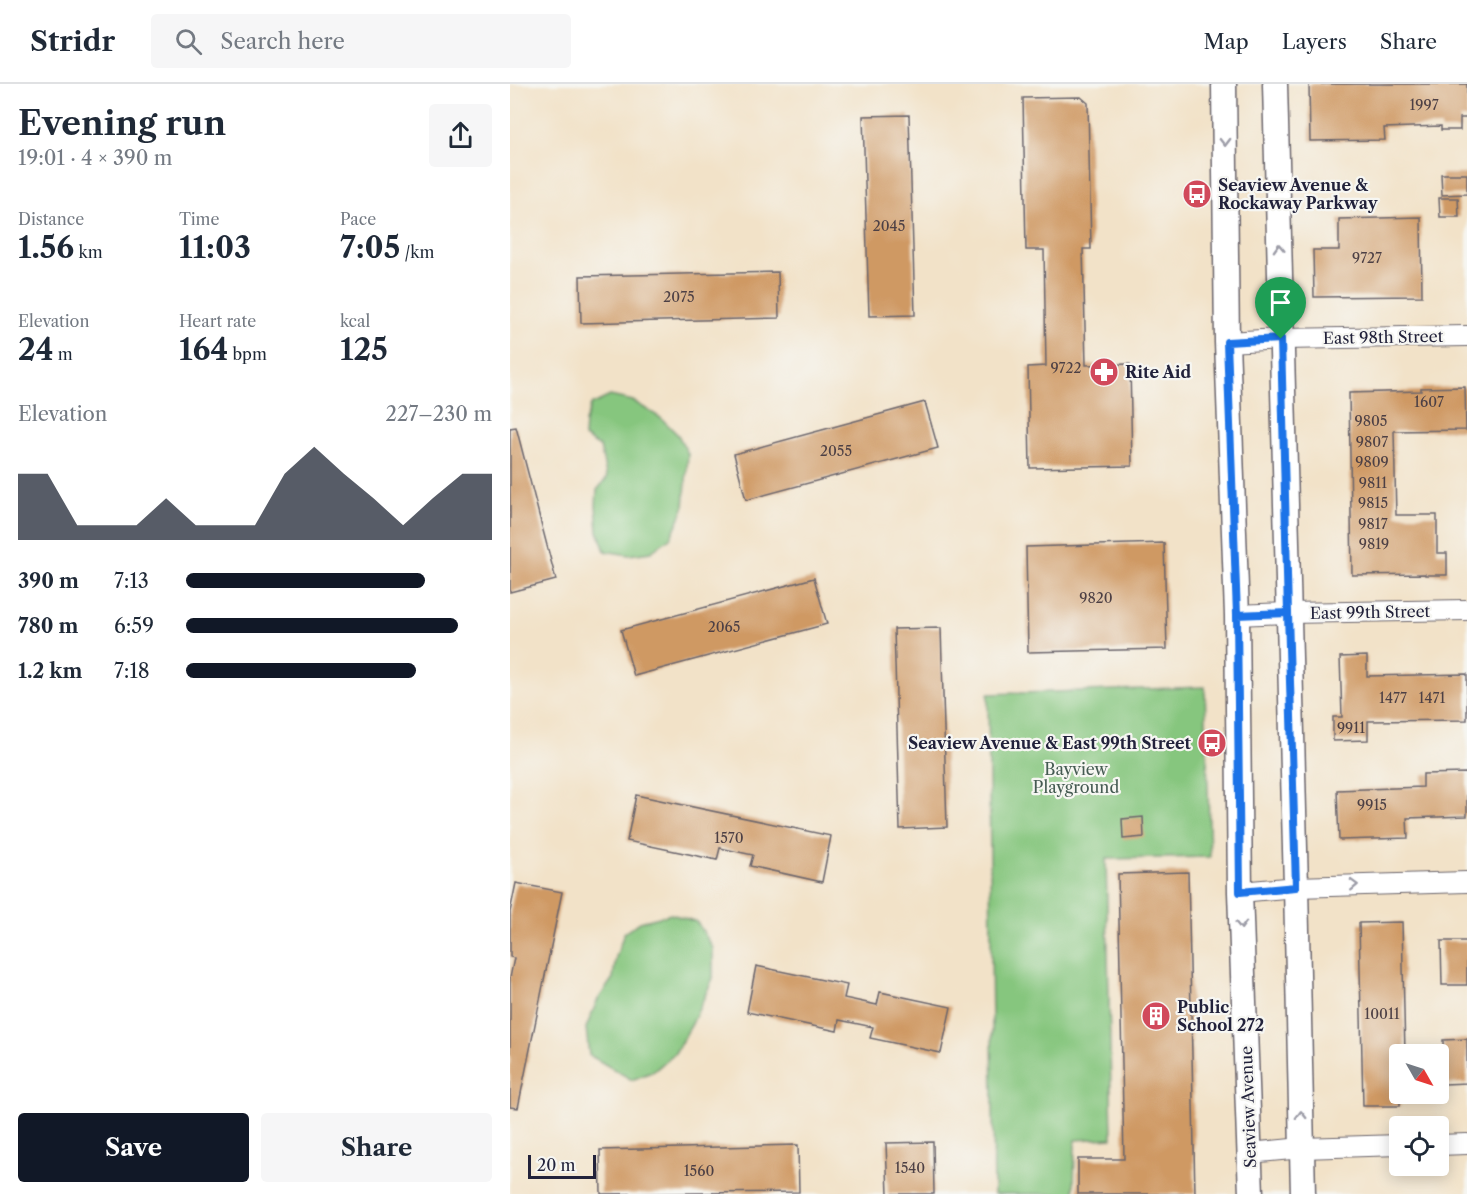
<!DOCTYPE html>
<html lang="en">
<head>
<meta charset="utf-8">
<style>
	:root { --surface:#fff; --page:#f6f6f7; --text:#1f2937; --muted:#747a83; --line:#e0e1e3; --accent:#111827 }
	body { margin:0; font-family:"Libre Caslon Text",serif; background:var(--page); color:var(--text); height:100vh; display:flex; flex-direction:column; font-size:22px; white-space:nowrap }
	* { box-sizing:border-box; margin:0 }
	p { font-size:20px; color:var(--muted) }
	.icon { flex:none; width:33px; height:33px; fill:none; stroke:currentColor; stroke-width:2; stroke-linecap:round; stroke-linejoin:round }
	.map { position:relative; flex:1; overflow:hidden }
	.sheet { display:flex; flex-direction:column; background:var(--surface); width:510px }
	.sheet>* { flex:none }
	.needle { width:39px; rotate:129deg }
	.controls { position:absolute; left:879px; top:960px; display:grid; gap:12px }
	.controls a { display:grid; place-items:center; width:60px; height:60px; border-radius:6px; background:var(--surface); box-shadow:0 3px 15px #0003; font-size:30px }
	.scale { position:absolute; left:18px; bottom:15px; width:68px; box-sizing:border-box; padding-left:6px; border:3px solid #22223b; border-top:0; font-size:16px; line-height:21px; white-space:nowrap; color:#22223b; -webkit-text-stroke:4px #f6f6f2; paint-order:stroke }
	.pin { position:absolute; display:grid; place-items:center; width:51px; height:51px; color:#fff; margin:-62px -26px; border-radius:50% 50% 50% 0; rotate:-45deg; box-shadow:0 0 6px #0007 }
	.pin .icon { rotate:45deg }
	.round { display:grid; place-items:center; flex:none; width:63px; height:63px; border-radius:6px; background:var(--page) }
	.head { display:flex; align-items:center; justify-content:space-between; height:102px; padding:0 18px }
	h1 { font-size:33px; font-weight:800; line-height:45px }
	.metrics { display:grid; grid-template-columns:repeat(3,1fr); gap:9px; height:102px; padding:6px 18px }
	.metrics div { display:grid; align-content:center }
	.metrics b { font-size:30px; font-weight:800 }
	.metrics small { font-size:16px; font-weight:400 }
	.metrics p { font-size:16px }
	.chart { height:168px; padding:12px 18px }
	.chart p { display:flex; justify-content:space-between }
	.chart svg { width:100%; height:108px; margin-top:6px; fill:var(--accent); opacity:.7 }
	.primary-button { display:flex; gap:12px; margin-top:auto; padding:12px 18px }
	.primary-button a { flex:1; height:69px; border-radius:6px; background:var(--accent); color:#fff; font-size:24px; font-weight:800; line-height:69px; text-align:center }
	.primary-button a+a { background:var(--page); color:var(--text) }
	ul { padding:0 18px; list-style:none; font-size:20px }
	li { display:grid; grid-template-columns:96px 72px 1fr; align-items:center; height:45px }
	li i { height:15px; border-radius:8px; background:var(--accent) }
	header { display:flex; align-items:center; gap:36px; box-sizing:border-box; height:84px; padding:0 30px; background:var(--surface); border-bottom:2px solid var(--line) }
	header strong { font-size:28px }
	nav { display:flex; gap:33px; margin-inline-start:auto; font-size:21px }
	.search { width:420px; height:54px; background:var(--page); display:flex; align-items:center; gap:15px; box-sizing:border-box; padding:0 21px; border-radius:6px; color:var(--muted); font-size:22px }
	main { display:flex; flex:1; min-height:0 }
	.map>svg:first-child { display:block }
	.green { fill:#86c67e; stroke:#54745c; stroke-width:1.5 }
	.building { fill:#cf9964 }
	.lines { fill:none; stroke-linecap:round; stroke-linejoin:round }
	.minor-casing { stroke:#6b656c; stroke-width:22 }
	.tertiary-casing { stroke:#6b656c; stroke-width:27 }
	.minor { stroke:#fff; stroke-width:20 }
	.tertiary { stroke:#fff; stroke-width:24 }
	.oneway { stroke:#9c9ca7 }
	.route-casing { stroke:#fff; stroke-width:12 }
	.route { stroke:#1a73e8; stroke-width:8 }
	.labels { text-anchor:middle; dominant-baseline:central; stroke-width:4.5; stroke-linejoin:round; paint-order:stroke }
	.number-label { font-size:14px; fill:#4d4045 }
	.poi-label { font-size:16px; font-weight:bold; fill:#22223b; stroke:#f6f6f2; text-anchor:start }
	.street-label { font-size:16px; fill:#22223b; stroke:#f6f6f2 }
	.park-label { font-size:16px; fill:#455b52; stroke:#f6f6f2 }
</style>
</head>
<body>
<header>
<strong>Stridr</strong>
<div class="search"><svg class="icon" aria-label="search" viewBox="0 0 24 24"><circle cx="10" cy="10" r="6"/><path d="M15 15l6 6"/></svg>Search here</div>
<nav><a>Map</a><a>Layers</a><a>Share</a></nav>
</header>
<main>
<section class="sheet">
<div class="head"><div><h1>Evening run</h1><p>19:01 · 4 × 390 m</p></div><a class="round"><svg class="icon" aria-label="share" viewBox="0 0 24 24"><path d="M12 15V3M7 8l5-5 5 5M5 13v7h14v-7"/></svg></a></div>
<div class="metrics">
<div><p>Distance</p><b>1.56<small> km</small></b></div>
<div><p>Time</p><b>11:03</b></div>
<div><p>Pace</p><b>7:05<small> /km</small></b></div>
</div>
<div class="metrics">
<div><p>Elevation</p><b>24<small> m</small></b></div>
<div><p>Heart rate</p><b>164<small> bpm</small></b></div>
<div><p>kcal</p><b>125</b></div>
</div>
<div class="chart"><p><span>Elevation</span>227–230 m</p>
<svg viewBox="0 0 160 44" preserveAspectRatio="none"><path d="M0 44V17L10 17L20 38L30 38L40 38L50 27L60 38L70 38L80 38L90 17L100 6L110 17L120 27L130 38L140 27L150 17L160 17V44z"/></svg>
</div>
<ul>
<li><b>390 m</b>7:13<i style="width:78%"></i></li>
<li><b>780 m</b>6:59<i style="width:89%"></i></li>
<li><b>1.2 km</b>7:18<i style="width:75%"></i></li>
</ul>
<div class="primary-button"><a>Save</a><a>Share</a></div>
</section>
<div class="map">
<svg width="957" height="1110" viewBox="0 0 957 1110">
	<rect width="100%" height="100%" fill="#f6f6f2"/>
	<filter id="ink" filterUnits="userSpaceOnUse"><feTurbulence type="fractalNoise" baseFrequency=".0167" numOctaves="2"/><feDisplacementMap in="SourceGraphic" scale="12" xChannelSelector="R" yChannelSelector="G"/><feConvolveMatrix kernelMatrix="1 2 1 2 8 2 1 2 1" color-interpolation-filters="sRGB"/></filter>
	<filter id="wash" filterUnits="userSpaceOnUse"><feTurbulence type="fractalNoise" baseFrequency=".008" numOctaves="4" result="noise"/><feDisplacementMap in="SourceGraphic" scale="24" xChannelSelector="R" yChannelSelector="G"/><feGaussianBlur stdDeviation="1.35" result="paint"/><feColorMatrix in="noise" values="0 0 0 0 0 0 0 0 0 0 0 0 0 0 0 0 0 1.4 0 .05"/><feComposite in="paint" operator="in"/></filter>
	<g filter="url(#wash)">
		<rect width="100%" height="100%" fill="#f2e2c8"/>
		<g class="green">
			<polygon points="100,312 123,317 151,334 168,351 178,370 174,424 161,453 141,468 119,471 95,467 88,447 86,421 87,406 97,394 90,363 74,353 75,338 81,321"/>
			<polygon points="695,603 700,773 596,775 602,1054 565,1056 564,1110 484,1110 478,610"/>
			<polygon points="161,830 187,838 203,864 203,894 182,940 165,969 144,987 122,996 79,971 76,944 87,917 103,894 106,873 114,849 130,838"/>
		</g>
		<g id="blocks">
			<g class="building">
				<polygon points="799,0 957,0 957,34 950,34 950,46 931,46 931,42 874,44 875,56 800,57"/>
				<polygon points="571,13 578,19 581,165 573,165 576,281 620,280 622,382 520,384 518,283 536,282 534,166 516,166 513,14"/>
				<polygon points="399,31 405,231 359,232 353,32"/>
				<polygon points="931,90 957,90 957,110 932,111"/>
				<polygon points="929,114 948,114 949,133 930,133"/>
				<polygon points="911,133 912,212 804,213 803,166 829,166 829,135"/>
				<polygon points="268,188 269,234 71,239 70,192"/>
				<polygon points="955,303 956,346 884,347 886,431 927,431 927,469 937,469 937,491 915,491 915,490 842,491 839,309 911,307 911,304"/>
				<polygon points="415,318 428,364 236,416 224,370"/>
				<polygon points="6,343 46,496 0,508 0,344"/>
				<polygon points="654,459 657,565 518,568 516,463"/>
				<polygon points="304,494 317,540 124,592 111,546"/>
				<polygon points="431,544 437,743 390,745 384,545"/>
				<polygon points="857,572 857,592 957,590 957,636 858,637 858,656 823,657 823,633 832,633 830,573"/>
				<polygon points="957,689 957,732 897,734 898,754 829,756 827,706 913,703 913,690"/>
				<polygon points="126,711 321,752 312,798 240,782 243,771 210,764 207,776 117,757"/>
				<polygon points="633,733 634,753 613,755 612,735"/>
				<polygon points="678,788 685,1110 568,1110 568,1075 614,1075 608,790"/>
				<polygon points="6,799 52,808 8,1024 0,1023 0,894 4,874 0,873 0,828"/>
				<polygon points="892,838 895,970 890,970 890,1022 853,1022 849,839"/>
				<polygon points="931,857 957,857 957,901 932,901"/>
				<polygon points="246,882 337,901 334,914 367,921 370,908 441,923 431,969 360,954 363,943 329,936 327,947 237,928"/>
				<polygon points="957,955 957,999 934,1000 933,956"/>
				<polygon points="423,1058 424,1110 378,1110 376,1059"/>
				<polygon points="288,1061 289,1108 91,1110 90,1066"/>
			</g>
		</g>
	</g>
	<g filter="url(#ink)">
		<use href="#blocks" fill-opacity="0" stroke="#6b656c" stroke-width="1.5"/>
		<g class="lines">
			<g class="minor-casing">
				<g id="minor">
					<polyline points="717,258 771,255 957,252"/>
					<polyline points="727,531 778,529 957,526"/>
					<polyline points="730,808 786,803 957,798"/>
					<polyline points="928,1061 957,1060"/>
					<polyline points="739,1069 792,1064 890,1061"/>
				</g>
			</g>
			<g class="tertiary-casing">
				<g id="tertiary">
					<polyline points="714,0 717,258 727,531 730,808 741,1110"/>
					<polyline points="765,0 786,803 793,1110"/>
				</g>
			</g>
			<use href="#minor" class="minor"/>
			<use href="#tertiary" class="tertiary"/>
		</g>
		<defs><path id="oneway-chevron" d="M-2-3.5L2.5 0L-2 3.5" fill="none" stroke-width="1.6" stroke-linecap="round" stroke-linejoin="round" transform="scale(1.5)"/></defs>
		<g class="oneway">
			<use href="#oneway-chevron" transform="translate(715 58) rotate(89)"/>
			<use href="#oneway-chevron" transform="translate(769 164) rotate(-92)"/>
			<use href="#oneway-chevron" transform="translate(844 801) rotate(-2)"/>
			<use href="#oneway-chevron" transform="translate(731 841) rotate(88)"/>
			<use href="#oneway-chevron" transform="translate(791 1031) rotate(-91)"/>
		</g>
	</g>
	<g class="lines" filter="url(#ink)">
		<g class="route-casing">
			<polyline id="route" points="771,255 717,258 727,531 778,529 786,803 730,808 727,531 778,529 771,255"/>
		</g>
		<use href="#route" class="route"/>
	</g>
	<defs>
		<g id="bus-disc" transform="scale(1.5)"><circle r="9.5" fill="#d1495b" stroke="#f6f6f2"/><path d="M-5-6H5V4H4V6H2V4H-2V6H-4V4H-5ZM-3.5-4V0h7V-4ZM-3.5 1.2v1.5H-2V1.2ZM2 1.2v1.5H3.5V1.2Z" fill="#fff"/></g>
		<g id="pharmacy-disc" transform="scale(1.5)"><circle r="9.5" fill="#d1495b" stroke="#f6f6f2"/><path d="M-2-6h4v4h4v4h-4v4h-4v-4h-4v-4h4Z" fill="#fff"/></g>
		<g id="building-disc" transform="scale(1.5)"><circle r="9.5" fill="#d1495b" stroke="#f6f6f2"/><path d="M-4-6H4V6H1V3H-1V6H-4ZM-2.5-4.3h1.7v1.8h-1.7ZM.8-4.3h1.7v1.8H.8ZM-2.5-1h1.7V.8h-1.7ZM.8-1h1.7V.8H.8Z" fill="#fff"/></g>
	</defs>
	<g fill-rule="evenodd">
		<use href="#bus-disc" x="687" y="110"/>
		<use href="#pharmacy-disc" x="594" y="288"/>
		<use href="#bus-disc" x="702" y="659"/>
		<use href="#building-disc" x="646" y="932"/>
	</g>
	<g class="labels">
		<g class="number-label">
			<text x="914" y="21">1997</text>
			<text x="379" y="142">2045</text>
			<text x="857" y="174">9727</text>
			<text x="169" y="213">2075</text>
			<text x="556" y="284">9722</text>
			<text x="919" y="318">1607</text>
			<text x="861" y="337">9805</text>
			<text x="862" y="358">9807</text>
			<text x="326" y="367">2055</text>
			<text x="862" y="378">9809</text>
			<text x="863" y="399">9811</text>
			<text x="863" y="419">9815</text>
			<text x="863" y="440">9817</text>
			<text x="864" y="460">9819</text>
			<text x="586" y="514">9820</text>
			<text x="214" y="543">2065</text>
			<text x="883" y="614">1477</text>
			<text x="922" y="614">1471</text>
			<text x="841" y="644">9911</text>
			<text x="862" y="721">9915</text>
			<text x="219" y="754">1570</text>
			<text x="872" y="930">10011</text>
			<text x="400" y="1084">1540</text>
			<text x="189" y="1087">1560</text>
		</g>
		<g class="poi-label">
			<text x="708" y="101">Seaview Avenue &amp;<tspan x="708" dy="18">Rockaway Parkway</tspan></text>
			<text x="615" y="288">Rite Aid</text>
			<text x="681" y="659" text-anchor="end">Seaview Avenue &amp; East 99th Street</text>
			<text x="667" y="923">Public<tspan x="667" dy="18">School 272</tspan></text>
		</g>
		<g class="street-label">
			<text transform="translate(873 253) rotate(-1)">East 98th Street</text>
			<text transform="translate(860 528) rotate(-1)">East 99th Street</text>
			<text transform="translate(738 1023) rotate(-92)">Seaview Avenue</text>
		</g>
		<g class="park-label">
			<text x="566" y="685">Bayview<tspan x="566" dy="18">Playground</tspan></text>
		</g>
	</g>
</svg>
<div class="controls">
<a><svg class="needle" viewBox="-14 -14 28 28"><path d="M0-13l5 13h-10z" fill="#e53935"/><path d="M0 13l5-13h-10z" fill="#747a83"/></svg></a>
<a><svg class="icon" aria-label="locate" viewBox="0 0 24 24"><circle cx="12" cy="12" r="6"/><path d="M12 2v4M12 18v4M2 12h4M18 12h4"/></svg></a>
</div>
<div class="scale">20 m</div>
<div class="pin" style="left:771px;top:255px;background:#1e9e55"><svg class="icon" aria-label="arrive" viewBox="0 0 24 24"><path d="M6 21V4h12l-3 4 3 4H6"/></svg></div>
</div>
</main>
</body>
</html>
